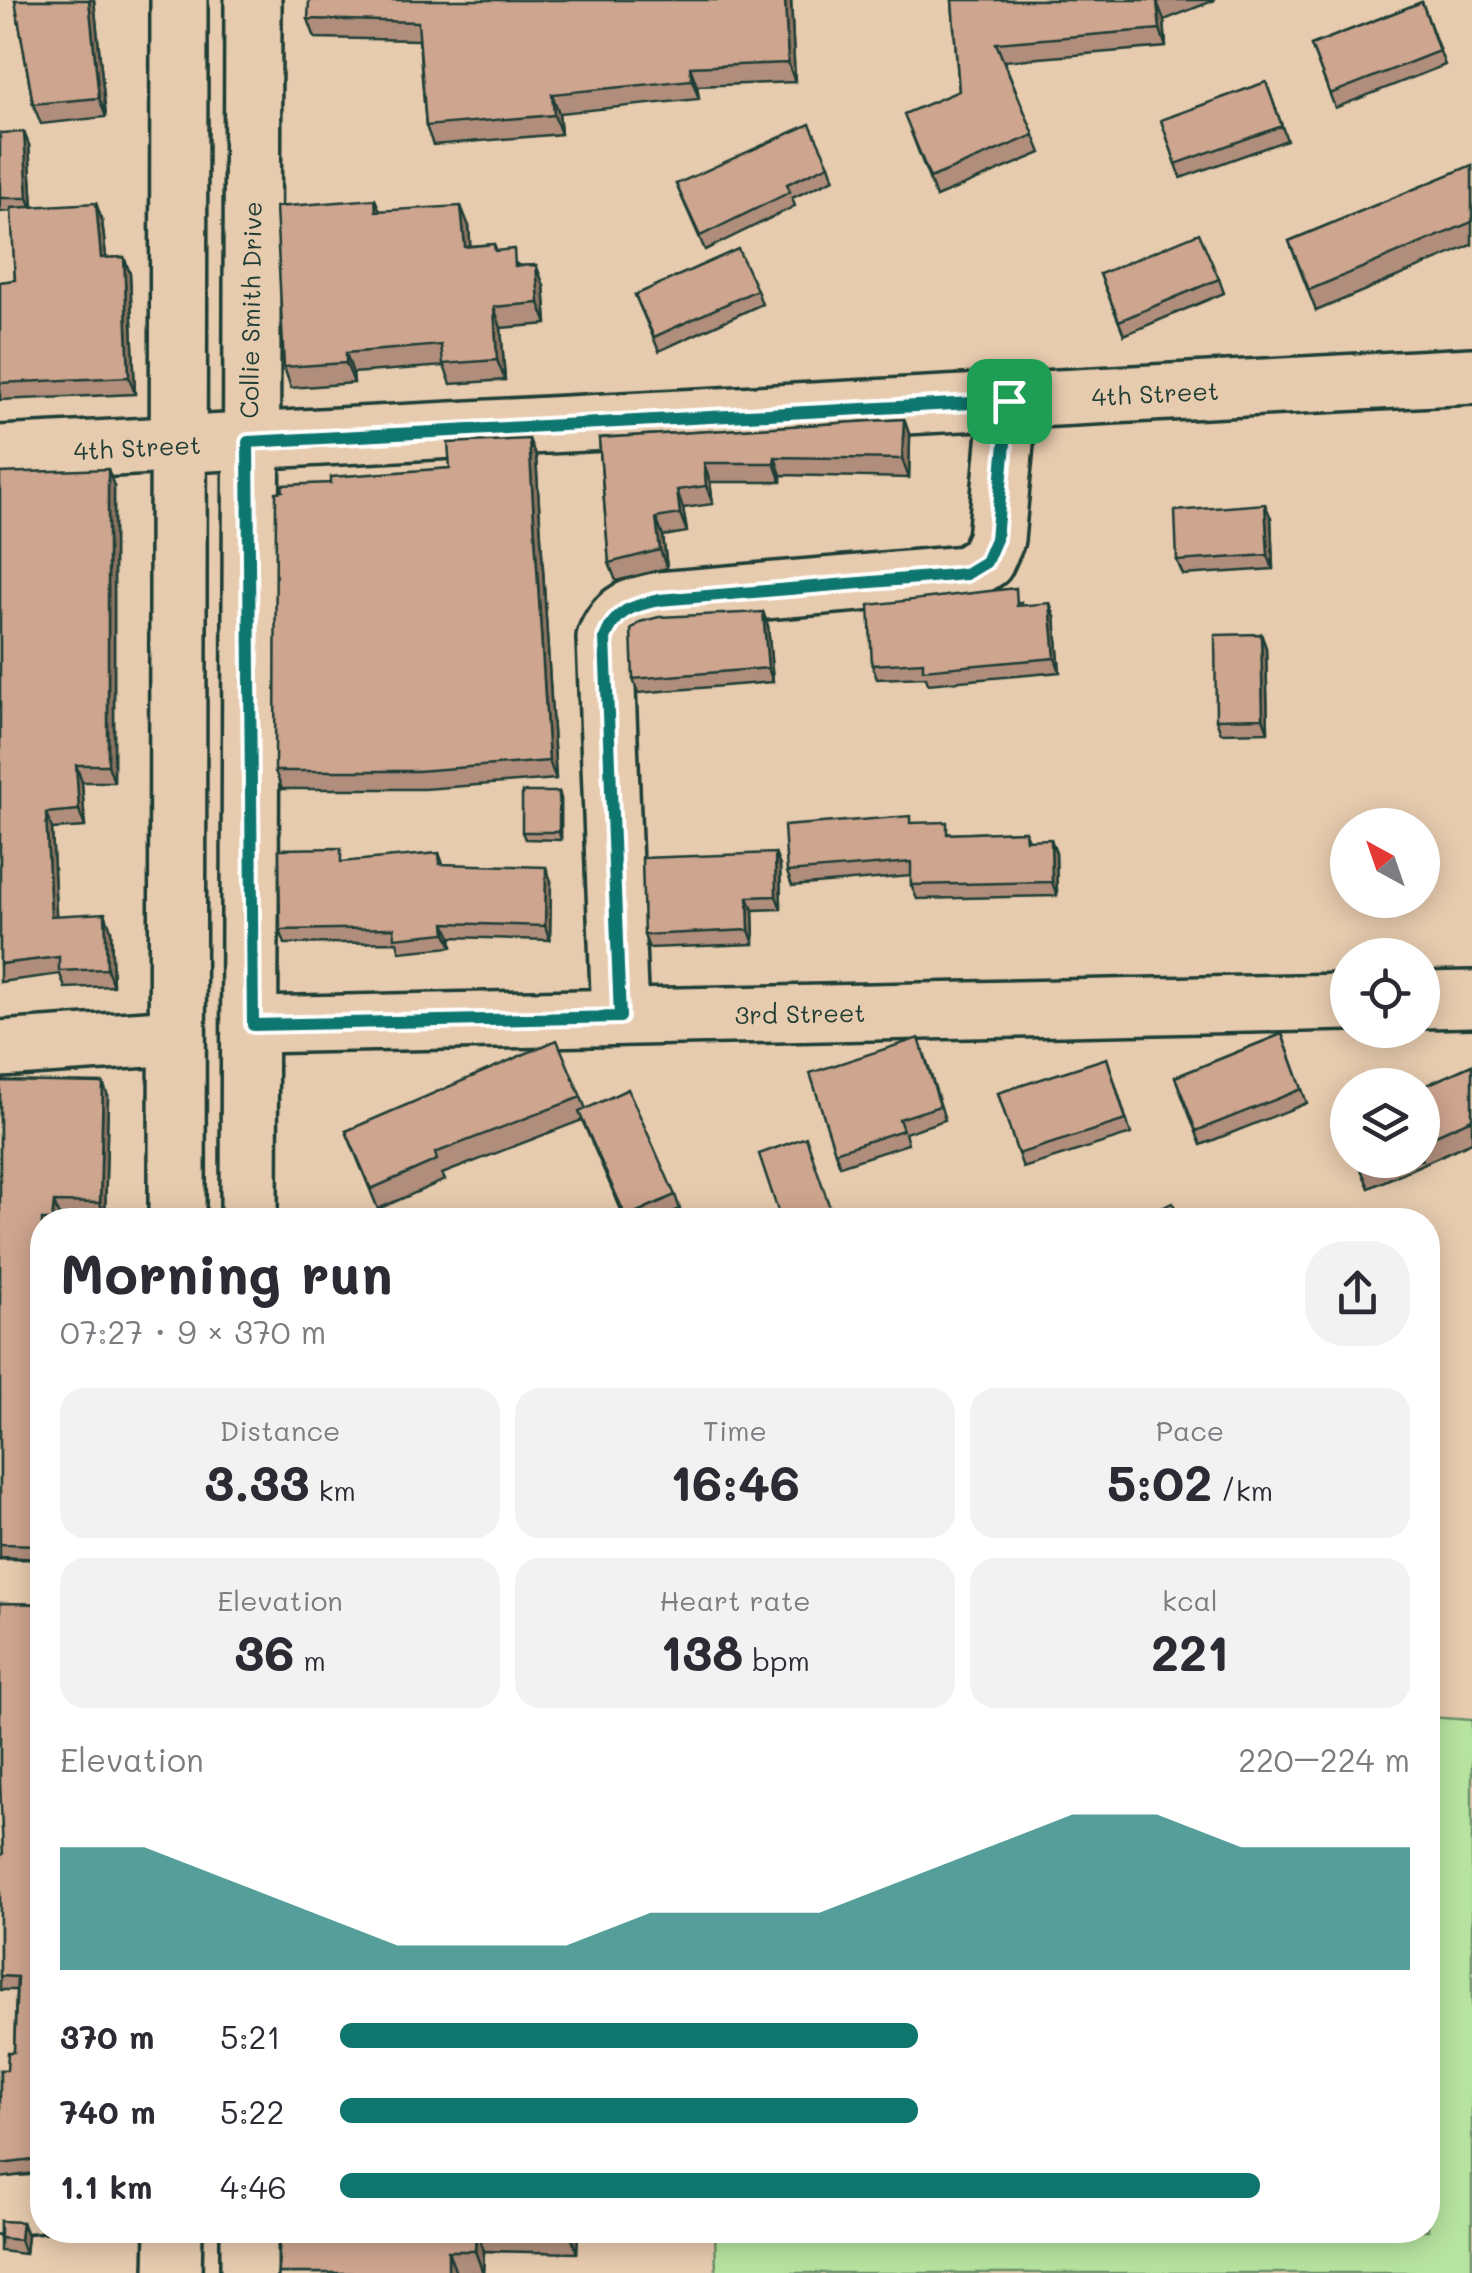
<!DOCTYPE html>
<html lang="en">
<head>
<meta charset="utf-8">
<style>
	:root { --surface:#fff; --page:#f2f2f3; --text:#2b2b33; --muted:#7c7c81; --accent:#0f766e }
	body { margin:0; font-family:Mali,sans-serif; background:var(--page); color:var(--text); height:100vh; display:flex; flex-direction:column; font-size:38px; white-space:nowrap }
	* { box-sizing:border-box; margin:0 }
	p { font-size:32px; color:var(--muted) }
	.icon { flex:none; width:55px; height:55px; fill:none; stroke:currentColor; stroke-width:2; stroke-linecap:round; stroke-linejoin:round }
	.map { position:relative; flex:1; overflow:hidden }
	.details { position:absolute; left:30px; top:1208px; width:1410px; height:1035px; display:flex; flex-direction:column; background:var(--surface); border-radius:40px; box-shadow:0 5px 25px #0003 }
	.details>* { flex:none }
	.needle { width:65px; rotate:320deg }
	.tools { position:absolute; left:1330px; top:808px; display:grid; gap:20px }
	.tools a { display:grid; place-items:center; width:110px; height:110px; border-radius:50%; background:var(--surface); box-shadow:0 5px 25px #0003; font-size:50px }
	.pin { position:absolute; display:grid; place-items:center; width:85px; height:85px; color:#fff; margin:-42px; border-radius:20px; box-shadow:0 5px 15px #0006 }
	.round { display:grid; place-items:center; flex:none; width:105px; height:105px; border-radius:40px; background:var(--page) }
	.headline { display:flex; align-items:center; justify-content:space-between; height:170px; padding:0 30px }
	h1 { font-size:55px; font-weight:700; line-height:75px }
	.stats { display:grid; grid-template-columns:repeat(3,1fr); gap:15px; height:170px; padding:10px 30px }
	.stats div { display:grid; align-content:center; border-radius:25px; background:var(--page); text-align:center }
	.stats b { font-size:50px; font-weight:700 }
	.stats small { font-size:28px; font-weight:400 }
	.stats p { font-size:28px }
	.chart { height:280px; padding:20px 30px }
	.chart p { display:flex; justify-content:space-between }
	.chart svg { width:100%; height:180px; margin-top:10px; fill:var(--accent); opacity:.7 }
	ul { padding:0 30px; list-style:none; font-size:32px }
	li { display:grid; grid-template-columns:160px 120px 1fr; align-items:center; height:75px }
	li i { height:25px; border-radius:12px; background:var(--accent) }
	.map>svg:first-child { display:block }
	.green { fill:#b7e3a0; stroke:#6b906a; stroke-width:2.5 }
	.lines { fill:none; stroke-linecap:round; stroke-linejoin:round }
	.minor-casing { stroke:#1f3d34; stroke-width:62 }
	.minor { stroke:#e7cbae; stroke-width:55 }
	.wall { fill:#b18e7b; stroke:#1f3d34; stroke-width:2.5 }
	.shaded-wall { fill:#907464; stroke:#1f3d34; stroke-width:2.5 }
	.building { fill:#cea58f; stroke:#1f3d34; stroke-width:2.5 }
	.route-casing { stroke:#fff; stroke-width:20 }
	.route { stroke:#0f766e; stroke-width:12 }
	.labels { text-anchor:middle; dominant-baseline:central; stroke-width:9; stroke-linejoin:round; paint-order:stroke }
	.street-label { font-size:25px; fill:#1f3d34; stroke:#e7cbae }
</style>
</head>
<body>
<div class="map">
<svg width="1472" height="2273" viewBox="0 0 1472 2273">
	<rect width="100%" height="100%" fill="#e7cbae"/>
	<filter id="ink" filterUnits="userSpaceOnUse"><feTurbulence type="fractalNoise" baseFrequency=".01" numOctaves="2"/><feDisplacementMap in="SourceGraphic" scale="20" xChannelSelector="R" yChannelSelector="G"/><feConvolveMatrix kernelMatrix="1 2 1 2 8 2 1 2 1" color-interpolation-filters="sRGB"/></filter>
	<g filter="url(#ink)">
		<polygon class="green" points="1428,1717 1472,1720 1472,2273 716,2273 715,2230 1428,2230"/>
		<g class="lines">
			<g class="minor-casing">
				<g id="minor">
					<polyline points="0,454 1472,376"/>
					<polyline points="1422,1000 1472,999"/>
					<path d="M620,1017l-15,-379c11,-28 27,-32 54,-38l307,-26 20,-13 10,-22 13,-138"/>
					<polyline points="253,1025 1348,1002"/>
					<polyline points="0,1049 177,1037"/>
					<polyline points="177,1220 179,0"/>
					<polyline points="249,1220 253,0"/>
					<polyline points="0,1588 42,1588"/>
					<polyline points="0,2206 42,2203"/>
					<polyline points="249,2230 249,2273"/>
					<polyline points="173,2273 174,2230"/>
				</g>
			</g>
			<use href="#minor" class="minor"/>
		</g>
		<g class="wall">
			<polygon points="15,0 94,0 106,117 41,124 33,104"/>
			<polygon points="791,0 795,82 697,86 699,99 559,113 561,134 433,145 426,126 419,40 315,38 308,19"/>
			<polygon points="952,0 1215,0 1164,20 1166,47 1004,61 1041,153 936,197 911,132 959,91"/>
			<polygon points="1422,2 1445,65 1335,108 1311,45"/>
			<polygon points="1266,82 1287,140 1181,178 1161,120"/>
			<polygon points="0,133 29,145 33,207 102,220 106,258 124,257 130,274 135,394 0,400 0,282 15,280 12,211 0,212"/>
			<polygon points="829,165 834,179 792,198 795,206 705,250 676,184"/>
			<polygon points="1472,165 1472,245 1316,311 1289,241"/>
			<polygon points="375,199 380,211 469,226 470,246 494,244 497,251 520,266 536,265 544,286 547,324 501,328 505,380 451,384 444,366 353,373 354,383 291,388 284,367"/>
			<polygon points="1100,274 1219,279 1224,293 1124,335"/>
			<polygon points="757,290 762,304 659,351 635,295"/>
			<polygon points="904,419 910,437 909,478 781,475 781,482 710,482 713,504 683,508 687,532 663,536 667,568 616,581 609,563 599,438"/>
			<polygon points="536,457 556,779 424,789 282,789 275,771 331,483"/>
			<polygon points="0,473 114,486 114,782 82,782 85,827 52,829 56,916 111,930 113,986 65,988 60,974 0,982"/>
			<polygon points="1271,518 1273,569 1183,575 1177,561"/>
			<polygon points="1021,602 1021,606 1055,617 1060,672 928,684 926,677 877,679 872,665"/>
			<polygon points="763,612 768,626 773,682 638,693 633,679"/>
			<polygon points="1261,634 1266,648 1268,732 1221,733 1216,719"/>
			<polygon points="559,792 561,799 561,840 525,839 522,832"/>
			<polygon points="913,823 951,834 1025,831 1029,840 1056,853 1057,896 917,899 911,885 911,876 792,886 787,872"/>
			<polygon points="439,853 443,864 551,881 550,940 451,937 452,947 400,952 397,942 285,944 280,930 346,862"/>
			<polygon points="780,866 781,909 753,910 754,944 649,948 644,935"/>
			<polygon points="1282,1034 1307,1103 1201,1145 1175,1077"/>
			<polygon points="924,1052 945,1120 905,1133 908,1144 840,1166 835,1152"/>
			<polygon points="1107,1058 1131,1134 1023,1168 998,1093"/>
			<polygon points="1472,1065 1472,1142 1369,1188 1357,1160 1422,1160 1422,1087"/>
			<polygon points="0,1081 108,1096 105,1216 59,1216 58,1220 42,1220 42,1559 0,1557"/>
			<polygon points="581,1097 586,1109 675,1195 680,1209 655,1220 623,1220 625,1219 582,1120 442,1174 445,1180 378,1209 346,1131"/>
			<polygon points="0,1603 42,1604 42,2172 0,2178 0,2070 7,2070 14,2052 16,1990 0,1990 0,1855 3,1854 1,1795 0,1795"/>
			<polygon points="0,2221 27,2235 25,2254 0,2251"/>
			<polygon points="280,2230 578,2230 577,2253 484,2251 483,2273 278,2273"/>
		</g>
		<g class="shaded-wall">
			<polygon points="89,0 94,0 106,117 99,98"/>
			<polygon points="785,0 791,0 795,82 788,63"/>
			<polygon points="1157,2 1164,20 1166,47 1160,29"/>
			<polygon points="690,67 697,86 699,99 692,80"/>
			<polygon points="552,94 559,113 561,134 554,115"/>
			<polygon points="24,132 29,145 33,211 28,198"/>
			<polygon points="96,203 102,220 108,275 101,258"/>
			<polygon points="461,206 469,226 472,267 465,247"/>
			<polygon points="124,257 130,274 135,394 129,377"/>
			<polygon points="536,265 544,286 547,324 539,303"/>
			<polygon points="494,307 501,328 505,380 497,360"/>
			<polygon points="346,353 353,373 354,383 346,363"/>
			<polygon points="904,419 910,437 909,478 902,459"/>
			<polygon points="529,439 536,457 556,779 549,761"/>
			<polygon points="775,457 781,475 781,482 774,463"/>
			<polygon points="704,463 710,482 713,504 706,486"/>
			<polygon points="108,469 114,486 114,782 108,765"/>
			<polygon points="677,490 683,508 687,532 680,514"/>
			<polygon points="1265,504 1271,518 1273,569 1268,555"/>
			<polygon points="656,518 663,536 667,568 660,550"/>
			<polygon points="1050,603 1055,617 1060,672 1055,658"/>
			<polygon points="763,612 768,626 773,682 768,668"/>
			<polygon points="1261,634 1266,648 1268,732 1263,718"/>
			<polygon points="76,765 82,782 85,827 79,810"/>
			<polygon points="559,792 561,799 561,840 559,832"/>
			<polygon points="46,813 52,829 57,933 51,916"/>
			<polygon points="1051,839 1056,853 1057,896 1052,882"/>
			<polygon points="775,853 780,866 781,909 776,896"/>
			<polygon points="546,867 551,881 550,940 545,926"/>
			<polygon points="748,897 753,910 754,944 749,930"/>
			<polygon points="105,913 111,930 113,986 107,969"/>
			<polygon points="445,923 451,937 452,947 446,933"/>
			<polygon points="103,1083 108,1096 105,1216 100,1203"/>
			<polygon points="54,1202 59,1216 58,1220 52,1220"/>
			<polygon points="22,2222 27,2235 25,2254 20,2240"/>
			<polygon points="476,2230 484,2251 483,2273 475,2251"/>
			<polygon points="569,2230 578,2230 577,2253"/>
			<polygon points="448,2251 456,2273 448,2273"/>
		</g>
		<g class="building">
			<polygon points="15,0 89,0 99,98 33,104"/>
			<polygon points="309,0 785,0 788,63 690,67 692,80 552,94 554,115 426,126 418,22 308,19"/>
			<polygon points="952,0 1162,0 1157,2 1160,29 996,43 1034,135 930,178 904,114 959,91"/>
			<polygon points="1422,2 1439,51 1330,94 1311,45"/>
			<polygon points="1266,82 1282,126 1176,164 1161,120"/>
			<polygon points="810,124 829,165 787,184 790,192 700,236 676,184"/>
			<polygon points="24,132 28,198 0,198 0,133"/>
			<polygon points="1472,165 1472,222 1309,290 1289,241"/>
			<polygon points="375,199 376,211 461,206 465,247 494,244 495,251 514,249 515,266 536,265 539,303 494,307 497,360 443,364 441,345 346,353 346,363 284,367 276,207"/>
			<polygon points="96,203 101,258 124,257 129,377 0,383 0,282 15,280 11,208"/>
			<polygon points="1199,233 1219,279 1119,321 1100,274"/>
			<polygon points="738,249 757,290 654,337 635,295"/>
			<polygon points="904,419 902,459 775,457 774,463 704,463 706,486 677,490 680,514 656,518 660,550 609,563 599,438"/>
			<polygon points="529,439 549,761 417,771 275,771 276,492 283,491 282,485 331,483 331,477 450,468 448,443"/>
			<polygon points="108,469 108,765 76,765 79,810 46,813 51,916 105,913 107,969 59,971 59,957 0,964 0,473"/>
			<polygon points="1265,504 1268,555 1177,561 1175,511"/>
			<polygon points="1016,588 1017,606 1050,603 1055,658 923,670 923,662 872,665 869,605"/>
			<polygon points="763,612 768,668 633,679 631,630 640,622 659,617"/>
			<polygon points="1261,634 1263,718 1216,719 1215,635"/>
			<rect x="522" y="792" width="37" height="40"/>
			<polygon points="910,816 910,823 947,822 947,834 1025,831 1026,840 1051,839 1052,882 911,885 911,862 787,872 784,826"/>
			<polygon points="341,848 341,862 439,853 440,864 546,867 545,926 445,923 446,933 395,938 394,928 280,930 279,849"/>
			<polygon points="775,853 776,896 748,897 749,930 644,935 642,858"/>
			<polygon points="1282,1034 1302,1089 1196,1131 1175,1077"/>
			<polygon points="919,1038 940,1106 899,1119 903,1130 835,1152 810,1073"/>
			<polygon points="557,1040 581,1097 435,1153 437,1160 371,1189 346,1131"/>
			<polygon points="1107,1058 1126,1120 1018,1154 998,1093"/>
			<polygon points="1472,1065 1472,1119 1422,1141 1422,1087"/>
			<polygon points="0,1081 103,1083 100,1203 54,1202 52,1220 42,1220 42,1545 0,1544"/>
			<polygon points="628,1089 675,1195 626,1217 579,1112"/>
			<polygon points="1348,1120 1348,1136 1342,1123"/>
			<polygon points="806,1137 834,1220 781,1220 759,1154"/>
			<polygon points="1358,1160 1379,1160 1362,1168"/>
			<polygon points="1173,1203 1179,1220 1121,1220"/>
			<polygon points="374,1212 377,1220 354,1220"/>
			<polygon points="638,1214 640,1220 623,1220"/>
			<polygon points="0,1603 42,1604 42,2159 0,2164 0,2070 7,2070 8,2052 14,2052 17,1977 0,1976 0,1855 3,1854 0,1781"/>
			<polygon points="0,2221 22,2222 20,2240 0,2238"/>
			<polygon points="280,2230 476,2230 475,2251 448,2251 448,2273 278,2273"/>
		</g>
	</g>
	<g class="lines" filter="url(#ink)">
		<g class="route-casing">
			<path id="route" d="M1009,401l-13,138 -10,23 -20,12 -307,26c-27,6 -43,10 -54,38l15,379 -367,8 -5,-583z"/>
		</g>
		<use href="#route" class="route"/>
	</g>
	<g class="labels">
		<g class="street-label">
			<text transform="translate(250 310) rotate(-89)">Collie Smith Drive</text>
			<text transform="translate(1155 393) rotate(-3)">4th Street</text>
			<text transform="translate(137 447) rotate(-3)">4th Street</text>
			<text transform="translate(800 1013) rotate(-1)">3rd Street</text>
		</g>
	</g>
</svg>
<div class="tools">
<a><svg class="needle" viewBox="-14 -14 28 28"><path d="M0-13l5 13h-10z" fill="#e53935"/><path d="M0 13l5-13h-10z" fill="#7c7c81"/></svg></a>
<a><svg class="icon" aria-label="locate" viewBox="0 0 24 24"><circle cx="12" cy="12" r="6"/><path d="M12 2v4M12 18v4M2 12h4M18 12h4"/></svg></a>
<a><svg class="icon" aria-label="layers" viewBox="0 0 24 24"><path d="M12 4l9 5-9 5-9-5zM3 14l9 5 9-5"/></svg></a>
</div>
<div class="pin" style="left:1009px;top:401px;background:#1e9e55"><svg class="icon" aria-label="arrive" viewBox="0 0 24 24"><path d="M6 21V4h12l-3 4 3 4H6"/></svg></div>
<section class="details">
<div class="headline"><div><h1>Morning run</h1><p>07:27 · 9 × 370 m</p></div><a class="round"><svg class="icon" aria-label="share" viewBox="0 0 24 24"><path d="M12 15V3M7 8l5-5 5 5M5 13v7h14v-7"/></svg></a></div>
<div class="stats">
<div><p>Distance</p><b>3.33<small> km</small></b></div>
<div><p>Time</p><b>16:46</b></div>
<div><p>Pace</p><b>5:02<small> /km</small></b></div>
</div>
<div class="stats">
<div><p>Elevation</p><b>36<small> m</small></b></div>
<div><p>Heart rate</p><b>138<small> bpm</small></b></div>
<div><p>kcal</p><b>221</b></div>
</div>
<div class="chart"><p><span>Elevation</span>220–224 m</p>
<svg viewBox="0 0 160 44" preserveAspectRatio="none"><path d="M0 44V14L10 14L20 22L30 30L40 38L50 38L60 38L70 30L80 30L90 30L100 22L110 14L120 6L130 6L140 14L150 14L160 14V44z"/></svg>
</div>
<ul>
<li><b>370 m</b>5:21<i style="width:54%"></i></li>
<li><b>740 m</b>5:22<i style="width:54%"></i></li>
<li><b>1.1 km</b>4:46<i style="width:86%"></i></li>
</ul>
</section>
</div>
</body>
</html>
